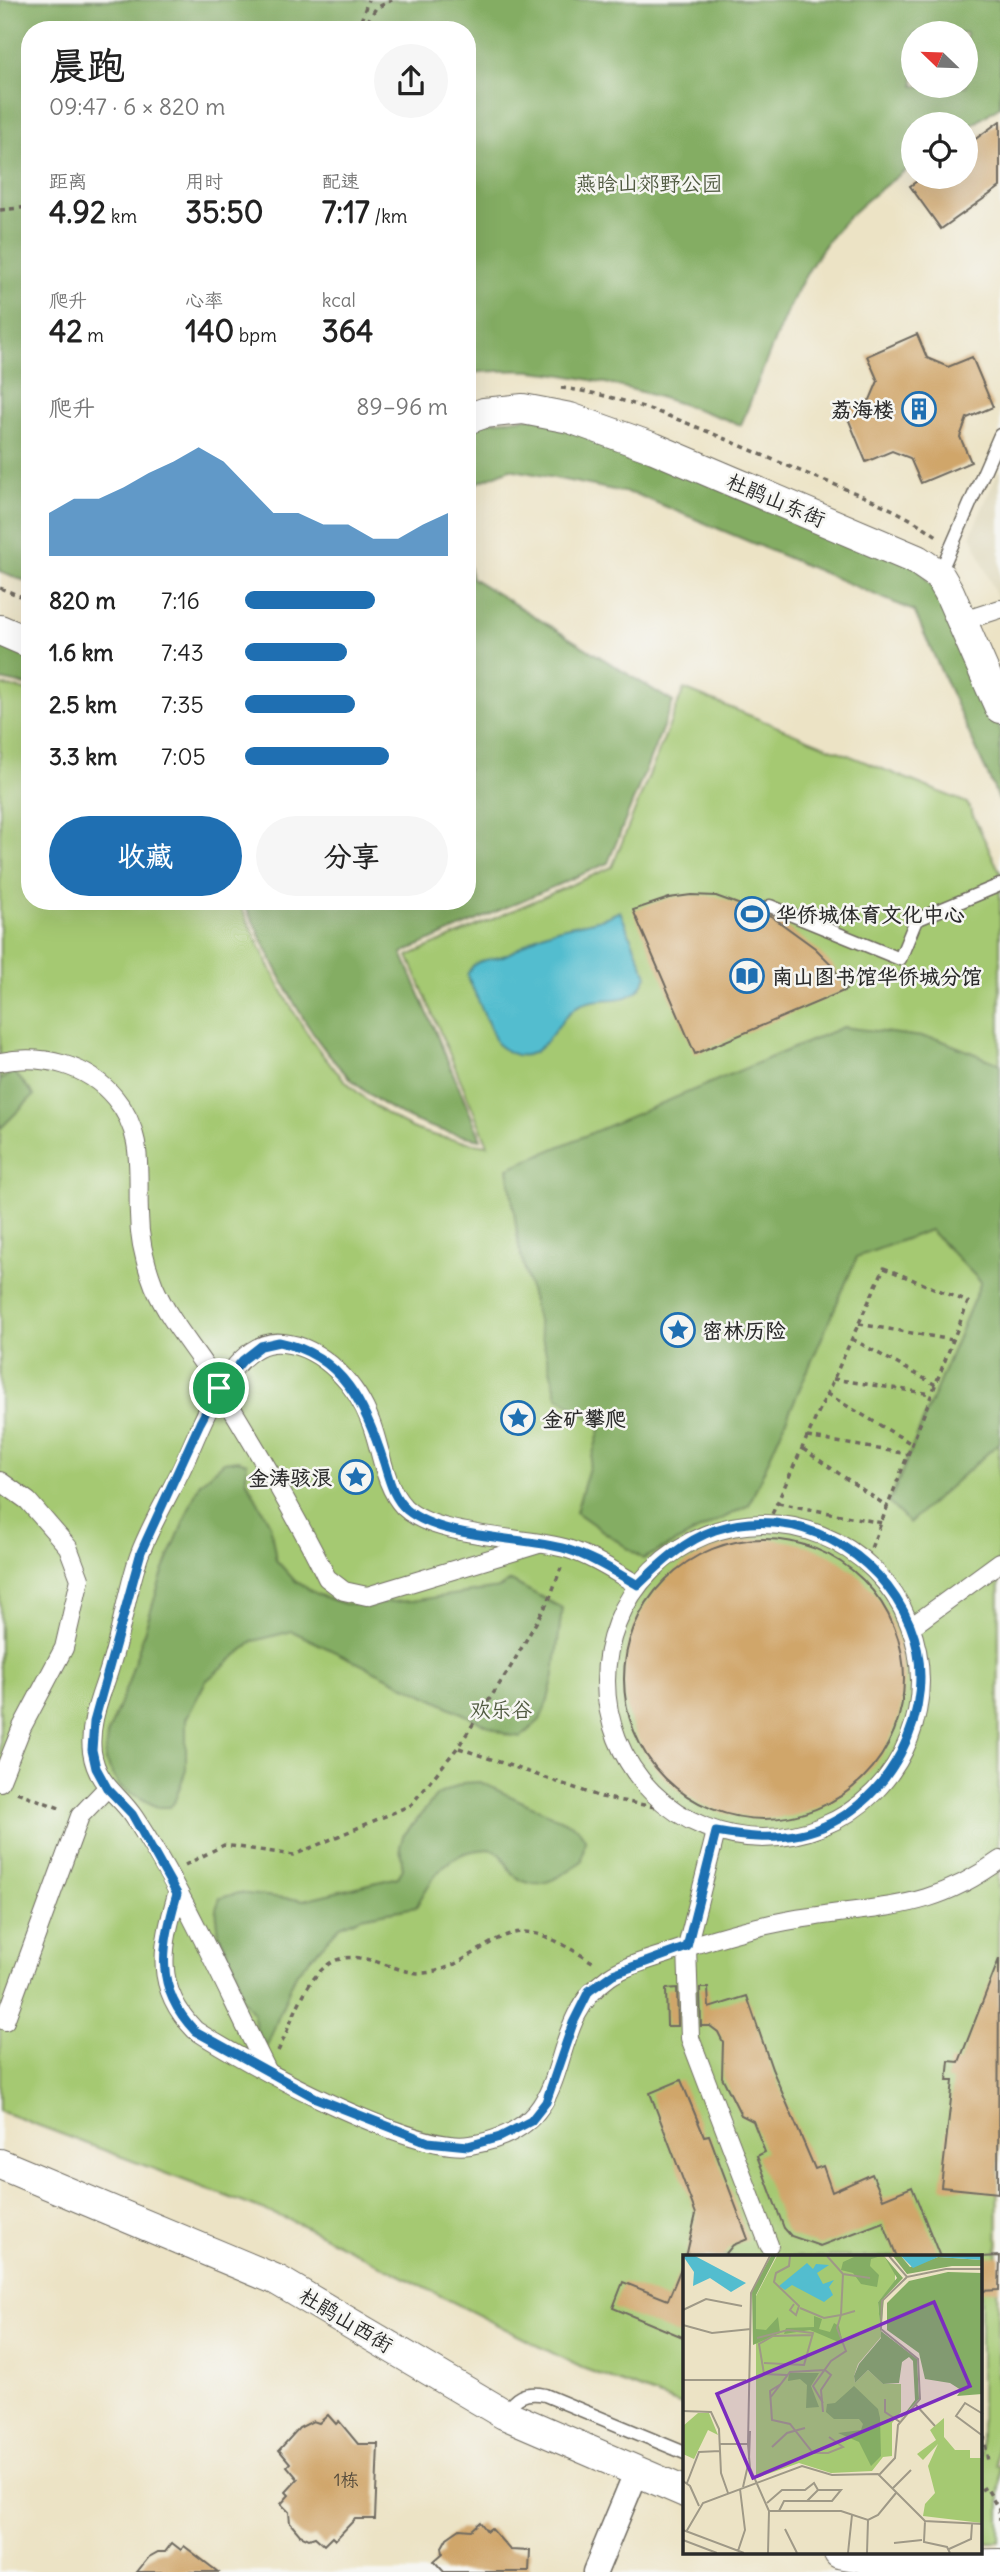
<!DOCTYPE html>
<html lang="zh">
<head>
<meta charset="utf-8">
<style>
	:root { --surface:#fff; --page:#f6f6f6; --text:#222; --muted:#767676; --accent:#1f6fb2 }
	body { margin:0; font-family:Delius,"LXGW WenKai TC",sans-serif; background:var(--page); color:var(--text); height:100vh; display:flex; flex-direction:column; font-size:26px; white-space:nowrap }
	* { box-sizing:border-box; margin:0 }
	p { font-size:23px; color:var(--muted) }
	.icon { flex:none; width:38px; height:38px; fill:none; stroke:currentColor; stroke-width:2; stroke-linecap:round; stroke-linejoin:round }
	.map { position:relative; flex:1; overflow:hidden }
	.panel { position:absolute; left:21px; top:21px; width:455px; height:889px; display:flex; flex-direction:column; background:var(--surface); border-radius:28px; box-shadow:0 7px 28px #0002 }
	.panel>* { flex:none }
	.needle { width:46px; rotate:293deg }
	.buttons { position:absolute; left:901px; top:21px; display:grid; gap:14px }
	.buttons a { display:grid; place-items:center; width:77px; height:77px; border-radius:50%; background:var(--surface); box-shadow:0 7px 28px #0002; font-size:35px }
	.pin { position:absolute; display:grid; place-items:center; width:60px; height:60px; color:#fff; margin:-30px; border:4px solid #fff; border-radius:50%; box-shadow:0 2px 7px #0007 }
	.round { display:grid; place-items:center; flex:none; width:74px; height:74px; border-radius:37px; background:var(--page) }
	.head { display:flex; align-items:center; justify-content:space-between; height:119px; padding:0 28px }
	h1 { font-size:38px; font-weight:800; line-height:52px }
	.stats { display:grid; grid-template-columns:repeat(3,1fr); gap:10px; height:119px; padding:7px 28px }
	.stats div { display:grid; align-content:center }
	.stats b { font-size:30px; font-weight:800 }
	.stats small { font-size:19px; font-weight:400 }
	.stats p { font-size:19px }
	.chart { height:196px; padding:14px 28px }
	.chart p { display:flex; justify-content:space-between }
	.chart svg { width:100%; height:126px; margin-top:7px; fill:var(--accent); opacity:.7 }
	.cta { display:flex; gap:14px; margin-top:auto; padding:14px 28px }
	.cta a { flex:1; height:80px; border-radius:42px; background:var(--accent); color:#fff; font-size:28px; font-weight:800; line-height:80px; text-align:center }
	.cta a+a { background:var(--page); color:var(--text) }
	ul { padding:0 28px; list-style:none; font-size:23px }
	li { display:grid; grid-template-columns:112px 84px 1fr; align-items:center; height:52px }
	li i { height:18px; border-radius:9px; background:var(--accent) }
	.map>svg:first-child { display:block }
	.built { fill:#dcd4b4 }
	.green { fill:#a5c972; stroke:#687a4e; stroke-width:2 }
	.forest { fill:#84ad64; stroke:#586c48; stroke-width:2; fill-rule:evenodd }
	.water { fill:#53bdcf; stroke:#3f747d; stroke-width:2 }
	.building { fill:#d0a66a }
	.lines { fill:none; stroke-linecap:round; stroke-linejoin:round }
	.service-casing { stroke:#6f6b61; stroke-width:15 }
	.pedestrian-casing { stroke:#6f6b61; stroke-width:20 }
	.minor-casing { stroke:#6f6b61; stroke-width:27 }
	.tertiary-casing { stroke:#6f6b61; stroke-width:32 }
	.path { stroke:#6f6b61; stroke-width:3.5; stroke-dasharray:5 5; stroke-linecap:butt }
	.service { stroke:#fff; stroke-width:12 }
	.pedestrian { stroke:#fff; stroke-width:18 }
	.minor { stroke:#fff; stroke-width:24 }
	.tertiary { stroke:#fff; stroke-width:30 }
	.route-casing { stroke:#fff; stroke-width:14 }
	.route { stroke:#1f6fb2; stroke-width:9 }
	.labels { text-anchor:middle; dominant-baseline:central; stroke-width:5; stroke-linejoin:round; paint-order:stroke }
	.number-label { font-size:18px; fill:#544a3b }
	.park-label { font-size:21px; fill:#505a40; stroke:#f6f6f2 }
	.poi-label { font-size:21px; font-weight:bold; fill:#2b2b2b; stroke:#f6f6f2; text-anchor:start }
	.street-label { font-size:21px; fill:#2b2b2b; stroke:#f6f6f2 }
	.inset-road { fill:none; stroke:#9f9987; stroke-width:2 }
	.view { fill:#7b2cbf; fill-opacity:0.15; stroke:#7b2cbf; stroke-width:3.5 }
	.inset-edge { fill:none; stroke:#2b2b2b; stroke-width:3.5 }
</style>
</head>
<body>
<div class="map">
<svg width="1000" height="2572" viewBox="0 0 1000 2572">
	<rect width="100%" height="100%" fill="#f6f6f2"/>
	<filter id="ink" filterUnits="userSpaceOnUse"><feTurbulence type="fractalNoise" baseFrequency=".0143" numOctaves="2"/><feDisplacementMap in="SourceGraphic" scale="14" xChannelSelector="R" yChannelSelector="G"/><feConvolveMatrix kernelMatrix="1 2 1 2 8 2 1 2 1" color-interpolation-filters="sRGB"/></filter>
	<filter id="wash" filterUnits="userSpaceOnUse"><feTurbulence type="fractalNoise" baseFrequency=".00686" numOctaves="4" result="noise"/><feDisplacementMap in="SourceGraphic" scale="28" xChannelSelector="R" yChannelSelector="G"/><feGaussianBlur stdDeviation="1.57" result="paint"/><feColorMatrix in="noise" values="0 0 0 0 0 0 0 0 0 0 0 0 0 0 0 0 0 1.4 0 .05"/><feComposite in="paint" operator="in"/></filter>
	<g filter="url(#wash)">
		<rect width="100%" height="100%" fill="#ece3c5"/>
		<polygon class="built" points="1000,468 1000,606 971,534"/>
		<path class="green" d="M0,685l30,6v210h208c42,86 79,182 172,226 24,11 52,14 78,18l-80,-189 204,-89 72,-178 283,114 33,69 -3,1594h3v76h-19v-285h-296v149l-103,-38 -282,-144 -300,-113z"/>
		<g class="forest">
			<path d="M0,0h1000v106l-34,23v-5h-52l-1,41c-26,19 -57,41 -78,67 -45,55 -67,127 -94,193 -67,-25 -136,-47 -209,-54 -21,-2 -44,1 -65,2v-343h-437v553l-30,-12zM914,33h52v53h-52z"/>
			<polygon points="544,416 915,564 959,623 1000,729 1000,802 914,611 638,495 510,469 467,487 467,424"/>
			<path d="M467,559l5,19 201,124 -65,161 -206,90 79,186c-145,-22 -180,-121 -238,-238h224z"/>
			<polygon points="0,635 30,648 30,686 0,680"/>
			<polygon points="843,1027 938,1039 1000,1064 1000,1442 909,1523 889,1503 981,1282 930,1230 857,1257 749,1505 643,1559 576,1512 601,1426 557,1396 519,1247 508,1168"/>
			<polygon points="14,1072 34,1095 0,1129 0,1080"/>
			<polygon points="238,1460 247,1463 246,1479 270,1524 276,1560 295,1581 319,1595 345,1604 411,1601 499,1588 511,1581 562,1608 554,1675 548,1700 540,1720 521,1737 507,1735 292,1631 254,1641 206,1681 186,1719 186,1770 174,1803 169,1807 157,1807 120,1787 105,1761 107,1736 128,1683 163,1572 199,1484 224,1462"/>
			<path d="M480,1782l97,45 8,12 -3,22c-18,13 -43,34 -67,15 -7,-5 -9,-16 -15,-22 -7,-6 -13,-5 -20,-4 -35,3 -49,30 -64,57l-55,10 -21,9 -45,49 -28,71 -9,-9 -5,-24 -13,-17 -3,-24 -18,-38 -3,-25 4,-11 18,-5 65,7 95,-23 5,-8 -3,-22 3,-11 34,-41 26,-12z"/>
		</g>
		<path class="water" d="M620,911l27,65c-14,33 -39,18 -65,28 -29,11 -40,78 -85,40l-30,-69c8,-18 21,-14 36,-19 14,-5 25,-15 39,-22 25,-11 50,-8 78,-23z"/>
		<g id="blocks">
			<g class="building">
				<polygon points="1000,121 1000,187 941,229 910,186 923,177 966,177 966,146"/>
				<polygon points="917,334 927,358 948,367 972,357 993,407 967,418 960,437 971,462 921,483 910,458 892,451 866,462 845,411 870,400 878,381 867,356"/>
				<polygon points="691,895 716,896 771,916 815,948 833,966 846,990 695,1054 633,910 669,898"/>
				<circle cx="764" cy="1679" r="140"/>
				<polygon points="999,1959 998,2193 941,2187 953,2081 947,2081 949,2061 959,2062"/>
				<polygon points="677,1988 678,2026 667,2026 666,1989"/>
				<polygon points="700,1988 708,1988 709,2008 747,1996 772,2069 815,2169 823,2166 832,2192 872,2174 883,2199 912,2187 940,2257 897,2257 883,2222 820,2246 791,2236 784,2228 757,2156 765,2152 753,2121 741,2115 722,2077 723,2042 718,2032 710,2026 701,2026"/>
				<polygon points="681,2080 704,2136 709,2135 748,2239 733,2245 723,2257 686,2257 696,2214 650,2093"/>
				<polygon points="1000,2256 999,2290 981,2291 981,2257"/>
				<polygon points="684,2261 685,2338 613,2308 623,2282 668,2300"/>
				<polygon points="328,2415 336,2424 339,2421 358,2444 378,2444 375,2519 355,2519 335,2540 332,2537 324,2545 315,2537 309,2539 300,2535 290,2523 289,2512 281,2504 289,2495 286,2492 298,2479 287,2466 290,2463 279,2450 299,2428 313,2421 319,2423"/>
				<polygon points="480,2522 487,2531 491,2528 510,2550 530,2551 529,2572 444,2572 434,2561 443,2553 442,2547 447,2538 460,2529 471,2530"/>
				<polygon points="172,2543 181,2550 184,2546 218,2572 137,2572 149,2557 158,2552 165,2552"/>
			</g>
		</g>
	</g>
	<g filter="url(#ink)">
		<use href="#blocks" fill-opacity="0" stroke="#6f6b61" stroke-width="2"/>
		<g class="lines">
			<g class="service-casing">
				<g id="service">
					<polyline points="939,575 1000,435"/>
					<polyline points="770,906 900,959 916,920 1000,885"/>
					<path d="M504,2414c11,-17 20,-23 41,-19l140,58"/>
				</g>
			</g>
			<g class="pedestrian-casing">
				<g id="pedestrian">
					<polyline points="963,621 1000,609"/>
					<path d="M0,1062c42,-8 87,2 115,36 30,36 22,73 24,116 0,25 6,49 15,72 16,37 45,68 66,103 37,61 75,124 107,189l17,13 23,5 172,-52"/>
					<polyline points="0,1481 28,1501 68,1547 80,1579 64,1648 22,1727 0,1782"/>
					<circle cx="763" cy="1681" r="157"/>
					<polyline points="911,1627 1000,1562"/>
					<polyline points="716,1832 687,1947 690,2038 769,2245"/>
					<path d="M177,1894c-15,53 -24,93 18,136 52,34 217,124 275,115 117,-19 66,-116 139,-168 17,-12 43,-18 63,-25 45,-15 92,-29 139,-35 78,-12 122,-8 189,-57"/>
					<polyline points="0,2018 5,2021 80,1816 107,1788"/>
					<path d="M268,2072c-42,-83 -83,-178 -134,-255 -16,-24 -37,-32 -42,-65 -4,-31 11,-60 19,-88 11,-36 16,-73 28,-108 11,-30 29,-59 43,-88 18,-37 48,-132 101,-125 40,4 75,43 88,80 10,26 13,63 33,84 31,31 121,29 164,42 25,8 47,23 70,36"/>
				</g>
			</g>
			<g class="minor-casing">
				<polyline id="minor" points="595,2572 636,2473"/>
			</g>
			<g class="tertiary-casing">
				<g id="tertiary">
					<polyline points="467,419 484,413 523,409 570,418 654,448 917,560 939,575 949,592 1000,708"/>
					<polyline points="0,630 30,643"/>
					<polyline points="0,2164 277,2280 504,2414 685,2492"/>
					<polyline points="839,2553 912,2566 1000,2564"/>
				</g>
			</g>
			<g class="path">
				<polyline points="358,30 368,0"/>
				<polyline points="362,30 376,8 392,0"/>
				<polyline points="0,210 30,207"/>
				<path d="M561,388c76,8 162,51 232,80 48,20 101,37 144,68"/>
				<polyline points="0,588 30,600"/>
				<polyline points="859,1324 953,1340"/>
				<polyline points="852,1339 936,1385"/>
				<polyline points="833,1379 932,1394"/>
				<polyline points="827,1394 912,1444"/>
				<polyline points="807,1437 908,1454"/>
				<polyline points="803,1449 888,1507"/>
				<polyline points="778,1503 882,1523"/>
				<polyline points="768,1523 884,1268 968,1302 866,1561"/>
				<polyline points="459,1748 601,1797 671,1810"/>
				<polyline points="17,1792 62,1809"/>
				<polyline points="185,1865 224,1845 294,1855 411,1805 458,1747 510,1668 549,1600 561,1568"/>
				<path d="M278,2051c14,-28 27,-76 56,-90 27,-12 58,10 84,12 43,1 71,-40 104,-41 26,0 53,20 74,32"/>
				<polyline points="981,2415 988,2462"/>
				<polyline points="981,2490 986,2487 999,2510 1000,2520"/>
			</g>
			<use href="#service" class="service"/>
			<use href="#pedestrian" class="pedestrian"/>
			<use href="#minor" class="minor"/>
			<use href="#tertiary" class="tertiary"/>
		</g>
	</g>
	<g class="lines" filter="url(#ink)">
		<g class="route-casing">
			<path id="route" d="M279,1342c64,13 87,64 105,121 5,16 9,35 23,47 37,30 114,26 159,39 26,8 49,23 72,36 23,-22 46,-44 77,-55 80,-27 164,21 195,95 34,83 -23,190 -110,209 -29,6 -55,3 -84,-2l-29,115 -74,27 -24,17 -16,32 -27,79 -15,19 -31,16 -32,9 -40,-4 -112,-44 -121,-67c-42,-44 -33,-84 -18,-137l-45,-80 -25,-26 -11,-20 -4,-18 2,-28 47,-170 59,-129 19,-35 24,-28 18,-14z"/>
		</g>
		<use href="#route" class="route"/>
	</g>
	<defs>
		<g id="building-ring" transform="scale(1.75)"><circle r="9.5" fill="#f6f6f2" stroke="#1f6fb2" stroke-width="1.5"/><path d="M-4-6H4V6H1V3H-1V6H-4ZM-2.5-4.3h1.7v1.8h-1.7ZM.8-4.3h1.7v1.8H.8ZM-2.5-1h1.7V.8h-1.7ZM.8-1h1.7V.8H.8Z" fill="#1f6fb2"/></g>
		<g id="stadium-ring" transform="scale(1.75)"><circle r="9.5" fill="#f6f6f2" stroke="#1f6fb2" stroke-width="1.5"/><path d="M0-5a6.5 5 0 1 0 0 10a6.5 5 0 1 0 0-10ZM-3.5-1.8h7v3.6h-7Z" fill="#1f6fb2"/></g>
		<g id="library-ring" transform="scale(1.75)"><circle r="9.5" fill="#f6f6f2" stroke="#1f6fb2" stroke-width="1.5"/><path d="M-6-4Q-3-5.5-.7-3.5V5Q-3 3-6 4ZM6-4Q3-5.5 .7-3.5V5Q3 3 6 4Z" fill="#1f6fb2"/></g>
		<g id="sight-ring" transform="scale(1.75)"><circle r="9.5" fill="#f6f6f2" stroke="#1f6fb2" stroke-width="1.5"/><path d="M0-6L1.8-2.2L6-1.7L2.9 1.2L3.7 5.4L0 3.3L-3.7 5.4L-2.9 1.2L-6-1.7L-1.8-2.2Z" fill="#1f6fb2"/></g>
	</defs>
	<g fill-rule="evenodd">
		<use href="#building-ring" x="919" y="409"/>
		<use href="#stadium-ring" x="752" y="914"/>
		<use href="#library-ring" x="747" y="976"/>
		<use href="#sight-ring" x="678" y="1330"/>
		<use href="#sight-ring" x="518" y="1418"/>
		<use href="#sight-ring" x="356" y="1477"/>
	</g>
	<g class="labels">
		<g class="number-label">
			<text x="346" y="2479">1栋</text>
		</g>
		<g class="park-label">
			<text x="649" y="183">燕晗山郊野公园</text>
			<text x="501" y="1709">欢乐谷</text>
		</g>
		<g class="poi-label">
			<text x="894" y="409" text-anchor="end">荔海楼</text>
			<text x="776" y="914">华侨城体育文化中心</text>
			<text x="772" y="976">南山图书馆华侨城分馆</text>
			<text x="702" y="1330">密林历险</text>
			<text x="542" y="1418">金矿攀爬</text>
			<text x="332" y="1477" text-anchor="end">金涛骇浪</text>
		</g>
		<g class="street-label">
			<text transform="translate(776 500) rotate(23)">杜鹃山东街</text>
			<text transform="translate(346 2320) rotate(31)">杜鹃山西街</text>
		</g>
	</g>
	<g transform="translate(683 2255)">
		<rect width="299" height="299" fill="#ece3c5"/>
		<path d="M94,1h107l11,16v10l-17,20 3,35 -23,27 -4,12 1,7 13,-13 15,14h18v28l-9,11v33l-9,1 -11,14 -41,2 -32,-10 -43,15v-182zM15,158h11l9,22 -10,-5 -14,29 -11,-5v-28zM261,163v19l11,13h15v8h12v65l-59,-7 2,-12 10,-11 -7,-27 10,-22 -15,16 -6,-6 19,-14 -6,-10z" fill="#a5c972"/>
		<path d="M88,1h5l-20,39v34l10,1 12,-13 2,16 -27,12 -1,-54zM198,1l-10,3 -1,7 9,9 -2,12 -16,-3 -8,-11 -12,-3 2,-8 11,-5zM201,1l19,22 -19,20 -3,33 36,28 2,40 -20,22 16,-21 -2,-39 -4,-4 -7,5 -3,21 -16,1 -15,-14 -13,13 -1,-7 5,-12 22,-26 -3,-36 19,-24zM210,1h8l9,11 28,-10 44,3v6h-30l-45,8zM265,17l34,1v121l-25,2 4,-6 -11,-7 -25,-4 -6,-26 -32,-23v-27l22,-22zM131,61l8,3 -3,10 11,3 4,-9 5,3 4,18 -33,-14 -26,4 2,-6 28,-1zM106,118h30l-8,13 8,21 -13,1 1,-23 -7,-6 -12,2zM171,131l24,23 2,9 1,38 -10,10 -12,-24 -21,-9 23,-3 2,-6 -4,-5h-25l-8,-7 1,-8 8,-1z" fill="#84ad64"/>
		<path d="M0,1h12l51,27 -15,9 -21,-14 -17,8 1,-14zM218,1h81v4l-44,-3 -25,11zM124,8l6,6 3,-5 13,1 -12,8 6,11 11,-4 -5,7 4,8 -9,7 -32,-17 -7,5 -6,-4z" fill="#53bdcf"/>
		<path class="inset-road" d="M107,1l-1,10 -13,7 -2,9 25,24 -3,9 -6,-5 4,-6M144,1l16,18 27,4M206,1l18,21 39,-8h37M117,53l24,10 17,-3 2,-41M0,55l23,-11 36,7M0,70l29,8 39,-4M74,83l31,-8 25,3 -9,32 -40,-2M104,120l-23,-1 -5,-30 14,-8 40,-1M0,125h63M98,129l-11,7 2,29 18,4 23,29h15l15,-6 -14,-10M87,143l20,-26 35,-2 6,5 -10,15 2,22M202,144v13l15,10M140,148l-10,-17 18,-25 15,-10 -9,-23 4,-13 14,-4M233,150l19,21M0,156l28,1 8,17 2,44 7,20M300,159l-18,-11 -9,13 27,20M37,189h28M89,192l15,-14 18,-5M66,204l1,-28M196,220l16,-17 3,-33 22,-26 -2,-40 -37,-30 1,-28 25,-24M0,226l7,5 9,20M4,228l12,-31 21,-1M60,232l5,-22M210,233l18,-18M84,248l15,-13h23l9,-7 4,7M86,256h72l27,9 10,-5 18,-22M96,256l5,-10h48l9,-11h-23l-11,11M241,266l59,3M242,266l-1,21 23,5 3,6M102,274l12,24M0,275l61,23M3,277l17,-29 99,-37 30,9 46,-1 47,47M0,285l34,13M211,288l28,-3M266,294l22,-10 1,-15M55,296l7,-21 -5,-41M85,298l1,-42 -19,-43 -2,-24 3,-151 19,-37M165,298l4,-38M184,298l1,-33"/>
		<path class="view" d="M251,47l36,84 -217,92 -36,-84z"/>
		<rect width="299" height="299" class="inset-edge"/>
	</g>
</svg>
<div class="buttons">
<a><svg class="needle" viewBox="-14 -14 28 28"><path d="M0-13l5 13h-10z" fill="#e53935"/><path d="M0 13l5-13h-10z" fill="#767676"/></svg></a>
<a><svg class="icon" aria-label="locate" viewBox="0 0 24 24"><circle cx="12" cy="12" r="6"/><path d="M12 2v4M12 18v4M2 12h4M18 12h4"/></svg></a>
</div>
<div class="pin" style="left:219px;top:1388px;background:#1e9e55"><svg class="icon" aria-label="arrive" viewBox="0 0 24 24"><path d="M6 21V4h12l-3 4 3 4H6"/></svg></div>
<section class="panel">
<div class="head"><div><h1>晨跑</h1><p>09:47 · 6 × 820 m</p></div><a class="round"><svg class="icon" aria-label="share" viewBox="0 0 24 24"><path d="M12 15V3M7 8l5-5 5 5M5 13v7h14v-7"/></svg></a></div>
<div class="stats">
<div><p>距离</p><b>4.92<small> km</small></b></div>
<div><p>用时</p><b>35:50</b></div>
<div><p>配速</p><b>7:17<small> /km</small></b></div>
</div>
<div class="stats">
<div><p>爬升</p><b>42<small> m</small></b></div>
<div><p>心率</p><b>140<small> bpm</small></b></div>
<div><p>kcal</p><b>364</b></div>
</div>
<div class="chart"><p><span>爬升</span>89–96 m</p>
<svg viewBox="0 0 160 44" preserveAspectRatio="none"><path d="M0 44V29L10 24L20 24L30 20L40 15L50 11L60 6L70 11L80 20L90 29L100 29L110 33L120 33L130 38L140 38L150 33L160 29V44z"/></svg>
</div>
<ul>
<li><b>820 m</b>7:16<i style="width:64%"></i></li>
<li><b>1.6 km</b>7:43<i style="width:50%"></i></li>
<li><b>2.5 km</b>7:35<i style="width:54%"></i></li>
<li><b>3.3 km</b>7:05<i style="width:71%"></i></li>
</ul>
<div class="cta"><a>收藏</a><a>分享</a></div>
</section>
</div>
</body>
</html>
